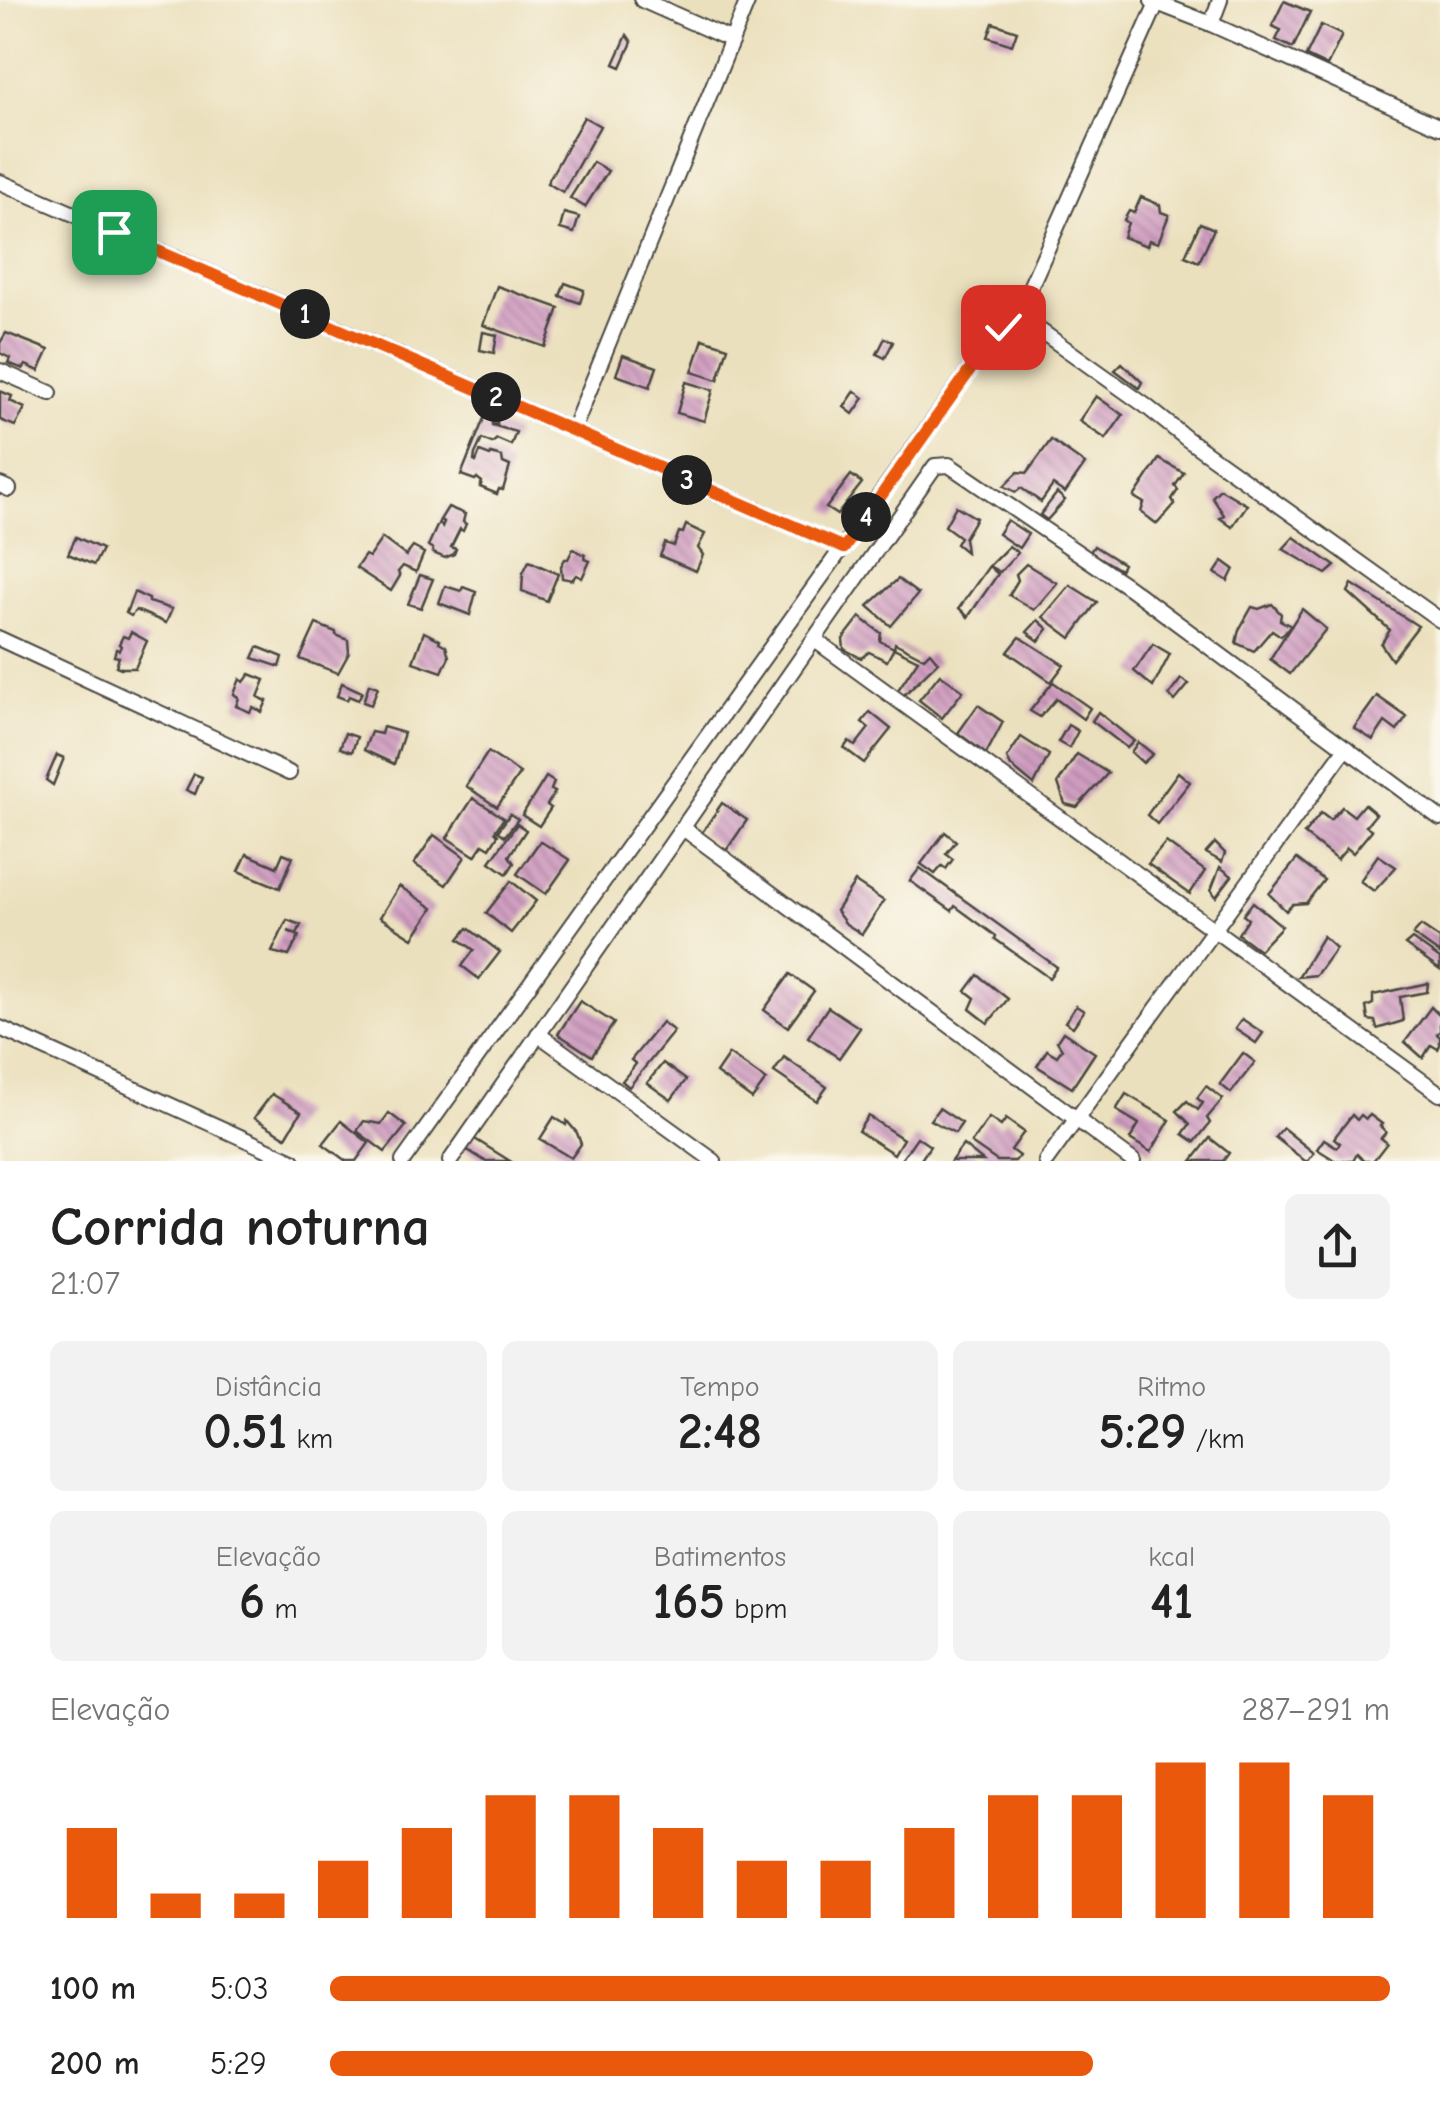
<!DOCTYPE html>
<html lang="pt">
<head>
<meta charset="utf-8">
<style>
	:root { --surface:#fff; --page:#f2f2f2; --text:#222; --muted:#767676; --accent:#ea580c }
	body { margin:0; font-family:"Comic Neue",sans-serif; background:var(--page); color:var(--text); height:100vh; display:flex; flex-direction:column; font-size:38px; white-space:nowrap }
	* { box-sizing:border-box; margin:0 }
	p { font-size:32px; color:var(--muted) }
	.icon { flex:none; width:55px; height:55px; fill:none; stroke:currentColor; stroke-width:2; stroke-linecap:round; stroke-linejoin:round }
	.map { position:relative; height:1161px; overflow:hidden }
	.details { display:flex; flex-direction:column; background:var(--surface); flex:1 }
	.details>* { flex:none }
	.pin { position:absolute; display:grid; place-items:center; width:85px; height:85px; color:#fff; margin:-42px; border-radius:20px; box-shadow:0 5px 15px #0006 }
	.km { position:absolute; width:50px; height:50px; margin:-25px; border-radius:50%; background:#222; color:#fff; font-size:28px; line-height:50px; text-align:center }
	.round { display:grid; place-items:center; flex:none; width:105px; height:105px; border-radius:15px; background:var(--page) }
	.headline { display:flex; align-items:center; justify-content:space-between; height:170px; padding:0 50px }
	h1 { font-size:55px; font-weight:700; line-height:75px }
	.figures { display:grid; grid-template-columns:repeat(3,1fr); gap:15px; height:170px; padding:10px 50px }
	.figures div { display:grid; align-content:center; border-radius:15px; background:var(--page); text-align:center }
	.figures b { font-size:50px; font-weight:700 }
	.figures small { font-size:28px; font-weight:400 }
	.figures p { font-size:28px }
	.chart { height:280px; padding:20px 50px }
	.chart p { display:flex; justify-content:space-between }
	.chart svg { width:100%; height:180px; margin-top:10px; stroke:var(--accent); stroke-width:6 }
	ul { padding:0 50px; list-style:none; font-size:32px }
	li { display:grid; grid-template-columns:160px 120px 1fr; align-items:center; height:75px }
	li i { height:25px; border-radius:12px; background:var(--accent) }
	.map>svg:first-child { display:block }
	.building { fill:url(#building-back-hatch) }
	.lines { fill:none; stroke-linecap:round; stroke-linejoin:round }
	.street-casing { stroke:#484641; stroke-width:18 }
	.street { stroke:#fff; stroke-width:14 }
	.route-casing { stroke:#fff; stroke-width:20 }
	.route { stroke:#ea580c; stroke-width:12 }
</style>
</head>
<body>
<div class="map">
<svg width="1440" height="1161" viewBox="0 0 1440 1161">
	<defs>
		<pattern id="building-back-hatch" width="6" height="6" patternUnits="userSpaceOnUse" patternTransform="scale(2.5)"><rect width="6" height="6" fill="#d09dc1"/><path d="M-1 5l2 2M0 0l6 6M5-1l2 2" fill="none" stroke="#a9809d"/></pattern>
	</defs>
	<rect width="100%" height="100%" fill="#fbf7ec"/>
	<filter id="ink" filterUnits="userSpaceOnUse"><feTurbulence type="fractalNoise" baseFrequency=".01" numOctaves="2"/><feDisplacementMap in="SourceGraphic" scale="20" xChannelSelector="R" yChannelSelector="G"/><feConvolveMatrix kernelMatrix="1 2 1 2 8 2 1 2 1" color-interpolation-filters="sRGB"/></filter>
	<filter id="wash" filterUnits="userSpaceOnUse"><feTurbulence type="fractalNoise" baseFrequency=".0048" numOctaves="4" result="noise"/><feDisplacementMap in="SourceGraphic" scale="40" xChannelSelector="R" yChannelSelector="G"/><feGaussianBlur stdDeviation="2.25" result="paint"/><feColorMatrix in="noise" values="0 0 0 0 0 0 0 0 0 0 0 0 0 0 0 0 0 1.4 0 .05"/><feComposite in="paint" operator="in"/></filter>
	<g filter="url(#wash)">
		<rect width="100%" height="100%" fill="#ebe0bd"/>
		<g id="blocks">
			<g class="building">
				<polygon points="1284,1 1310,12 1293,48 1276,40 1281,30 1272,26"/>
				<polygon points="993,23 1017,31 1012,45 988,37"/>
				<polygon points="1321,25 1342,35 1327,66 1306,56"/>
				<polygon points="627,35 632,42 621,67 614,64"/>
				<polygon points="584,117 600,126 563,192 547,183"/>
				<polygon points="593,162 608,171 585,207 570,198"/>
				<polygon points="1141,197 1160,205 1161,212 1169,215 1158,243 1149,240 1147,246 1123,237 1128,223 1124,220 1129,211 1134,213"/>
				<polygon points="564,213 579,217 574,233 560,229"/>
				<polygon points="1200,223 1214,229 1199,262 1185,256"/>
				<polygon points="565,283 584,290 580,303 560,296"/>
				<polygon points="497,286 559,308 545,347 483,325"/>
				<polygon points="483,332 497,335 494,353 480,350"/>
				<polygon points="6,333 49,350 39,371 26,365 23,369 8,363 10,358 0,353 0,343"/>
				<polygon points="885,338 893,342 885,358 877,354"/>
				<polygon points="703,339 728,347 718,380 692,372"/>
				<polygon points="623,355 657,367 650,387 616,375"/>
				<polygon points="1122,363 1142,382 1139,388 1115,370"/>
				<polygon points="686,382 713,390 704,421 677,413"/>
				<polygon points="0,391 12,396 10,401 25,408 15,426 0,420"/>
				<polygon points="855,391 864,398 853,414 844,407"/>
				<polygon points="1096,396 1123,415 1106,439 1079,421"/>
				<polygon points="485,416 497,421 497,425 492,423 492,425 516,432 511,445 497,439 492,443 482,439 475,454 474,461 476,462 480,452 490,456 491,454 502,457 503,463 510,466 503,490 499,489 497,494 480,487 482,482 477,478 475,480 461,475"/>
				<polygon points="1051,440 1085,464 1065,493 1053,485 1041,502 1021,488 1016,492 1004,486 1018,472 1027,473"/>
				<polygon points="1159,459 1184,473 1175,486 1178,490 1172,499 1175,504 1157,524 1141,512 1144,503 1134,497"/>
				<polygon points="851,475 862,483 837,515 826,508"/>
				<polygon points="1220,489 1247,505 1232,527 1220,518 1224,515 1212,497"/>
				<polygon points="1057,493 1065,500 1047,520 1040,515"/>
				<polygon points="956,506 976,518 964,538 966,552 956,544 960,537 945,526"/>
				<polygon points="448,507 465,514 463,522 466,524 463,531 460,529 451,547 456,549 454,554 445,558 433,553 433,549 428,546 439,522 442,527 444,522 440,520"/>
				<polygon points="1007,520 1028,534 1019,548 998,534"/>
				<polygon points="686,525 705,534 698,548 703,555 696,571 660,556 665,543 674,546 679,532 683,533"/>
				<polygon points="76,537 102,549 94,565 68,554"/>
				<polygon points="1294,537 1335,566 1326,574 1283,549"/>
				<polygon points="382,538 406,556 413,547 424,553 416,572 403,566 398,572 400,576 391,591 356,568 365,555 369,557"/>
				<polygon points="1009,546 1018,553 1000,572 989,566"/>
				<polygon points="1094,546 1123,564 1120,570 1090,552"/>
				<polygon points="573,549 585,555 585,559 590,561 582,578 576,575 572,580 562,578 561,566 565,559 568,559"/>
				<polygon points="529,561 558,574 547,601 522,591 523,573"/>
				<polygon points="1223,561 1234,569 1228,581 1215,573"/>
				<polygon points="1026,564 1057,583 1034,610 1009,595 1018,580 1016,574"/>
				<polygon points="989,566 998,574 968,617 959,608"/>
				<polygon points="420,575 433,579 421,608 408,604"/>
				<polygon points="898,579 918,594 891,626 868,606"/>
				<polygon points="1352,584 1418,626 1392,660 1381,644 1390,630 1348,592"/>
				<polygon points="1070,585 1097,602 1071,638 1043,617"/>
				<polygon points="445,586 461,591 463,587 476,592 470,615 439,603"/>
				<polygon points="134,592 149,599 149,602 172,609 166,623 136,610 131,616 126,613"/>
				<polygon points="1272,604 1281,614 1280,620 1291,626 1281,636 1272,630 1254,651 1236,643 1239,630 1252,607 1259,609"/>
				<polygon points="1302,609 1326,629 1290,674 1270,659"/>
				<polygon points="860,617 881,633 880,641 894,648 887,661 869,652 861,658 844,649 843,639"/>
				<polygon points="1038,620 1048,629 1039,641 1027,632"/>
				<polygon points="316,624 336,632 336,635 348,640 349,653 338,673 300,659"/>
				<polygon points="131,632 147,641 135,668 121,668 116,666 119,657 114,656 116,649 119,650 121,646 119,644 123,636 128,638"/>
				<polygon points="424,632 440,640 439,642 446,646 449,657 442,672 413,662"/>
				<polygon points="1020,637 1064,665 1051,682 1008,652"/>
				<polygon points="895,643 924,658 930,652 938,662 902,697 896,693 918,660 894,648"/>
				<polygon points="1153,644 1170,654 1153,687 1134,671"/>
				<polygon points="258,647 283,657 280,667 253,658"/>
				<polygon points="250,674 265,680 258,697 267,701 262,712 253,707 250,712 236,706 239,698 234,694 240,679 244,682"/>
				<polygon points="940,674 963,691 942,718 919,700"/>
				<polygon points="1181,679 1189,684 1175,701 1169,695"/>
				<polygon points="1053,682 1090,708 1083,719 1056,699 1040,717 1030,711"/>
				<polygon points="342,683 362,692 358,700 349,696 347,700 337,696"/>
				<polygon points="369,684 378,687 371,705 363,702"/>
				<polygon points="1377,696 1407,717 1397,731 1385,722 1373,740 1354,728"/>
				<polygon points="978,705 1003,722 986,754 958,733"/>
				<polygon points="870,712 891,729 864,763 844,748 849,741 855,746 869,728 862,722"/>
				<polygon points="1098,712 1134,741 1127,748 1092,721"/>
				<polygon points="1068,725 1078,731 1069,748 1058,742"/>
				<polygon points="383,727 404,733 394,764 364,750 371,732 381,734"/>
				<polygon points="345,733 357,737 352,752 340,748"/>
				<polygon points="1021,737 1049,755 1034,785 1011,766 1007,758"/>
				<polygon points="1138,742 1153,754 1143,763 1131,752"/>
				<polygon points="488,752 520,773 497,807 466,786"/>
				<polygon points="1077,754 1108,773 1077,807 1065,804 1058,783"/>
				<polygon points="57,755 64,758 53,785 46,780"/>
				<polygon points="1178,772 1190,782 1157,824 1147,815"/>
				<polygon points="194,774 202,777 195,794 186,790"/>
				<polygon points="546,777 554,782 551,790 555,792 547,805 551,808 539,826 522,815"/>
				<polygon points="473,798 504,818 495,831 498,835 490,848 483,844 475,856 447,838"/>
				<polygon points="722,803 747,820 726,851 701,834"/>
				<polygon points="1364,804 1376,814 1366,826 1372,830 1353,853 1347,848 1337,860 1304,834 1321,813 1330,820 1342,807 1354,816"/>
				<polygon points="510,814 518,819 505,836 498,831"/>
				<polygon points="517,824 526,830 509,856 514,863 507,874 490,862"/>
				<polygon points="945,832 956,841 946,854 953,859 946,869 942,866 935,874 921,864"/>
				<polygon points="434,835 465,857 446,885 414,864"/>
				<polygon points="540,841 570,860 546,894 517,874"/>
				<polygon points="1166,842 1205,871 1190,894 1148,864"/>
				<polygon points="1215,843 1225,853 1222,862 1206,853"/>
				<polygon points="283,853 293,857 280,888 239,871 247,854 277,867"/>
				<polygon points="1378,855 1396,867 1374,891 1360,881"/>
				<polygon points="1297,859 1324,880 1306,903 1293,904 1286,911 1269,894"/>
				<polygon points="1220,867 1232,876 1216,897 1211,890"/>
				<polygon points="920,868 1057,967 1049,978 995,939 996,936 955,906 952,911 910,881"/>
				<polygon points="511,881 536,901 511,933 486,913"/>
				<polygon points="855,882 884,901 862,934 846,924 836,911"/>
				<polygon points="399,886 433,908 413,938 380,917"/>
				<polygon points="1253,902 1282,926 1259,950 1238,934 1248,919 1243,915"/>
				<polygon points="287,920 301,925 297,934 288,931 299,936 289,956 272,952"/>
				<polygon points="1421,926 1440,939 1440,954 1413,935"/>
				<polygon points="468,928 500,952 479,979 462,966 474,950 459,939"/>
				<polygon points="1323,936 1336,948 1316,975 1298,977"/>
				<polygon points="1412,939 1440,959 1440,970 1405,945"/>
				<polygon points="790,974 814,991 788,1027 764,1010"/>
				<polygon points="978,975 1008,999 988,1023 970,1009 975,998 966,991"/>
				<polygon points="1428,983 1427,992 1400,997 1403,1021 1377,1029 1375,1021 1368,1020 1366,1007 1373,1004 1373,995"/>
				<polygon points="580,1001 614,1023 592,1056 558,1034"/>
				<polygon points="1076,1006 1084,1011 1073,1027 1065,1022"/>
				<polygon points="828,1007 860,1028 839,1058 808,1037"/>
				<polygon points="1431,1007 1440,1016 1440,1031 1437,1034 1440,1037 1440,1045 1438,1049 1431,1045 1423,1058 1405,1042"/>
				<polygon points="1242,1019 1263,1033 1256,1043 1235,1029"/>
				<polygon points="662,1022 674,1031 629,1087 622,1081 636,1064 631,1060"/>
				<polygon points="1063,1032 1095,1053 1072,1088 1037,1066 1047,1050 1057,1056 1062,1049 1057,1041"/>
				<polygon points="1243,1053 1255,1062 1231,1093 1220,1084"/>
				<polygon points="729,1054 766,1080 752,1099 716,1073"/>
				<polygon points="784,1057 827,1087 817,1101 774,1072"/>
				<polygon points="663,1063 686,1080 671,1100 647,1083"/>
				<polygon points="1206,1086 1223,1099 1207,1118 1210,1123 1195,1142 1183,1134 1190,1124 1177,1111 1187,1101 1198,1110 1203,1103 1197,1098"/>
				<polygon points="272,1094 301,1112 286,1137 254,1118"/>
				<polygon points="1126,1094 1170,1120 1151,1152 1130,1139 1139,1124 1116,1110"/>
				<polygon points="939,1108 962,1123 955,1133 930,1120"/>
				<polygon points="389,1113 406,1126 385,1152 357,1131 364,1121 381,1124"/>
				<polygon points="1352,1115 1357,1120 1361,1115 1366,1119 1370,1115 1382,1124 1380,1126 1386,1132 1381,1138 1387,1143 1373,1161 1364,1161 1357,1154 1353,1161 1336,1161 1317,1149 1324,1139 1337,1147 1340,1143 1334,1138"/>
				<polygon points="868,1116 903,1139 894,1154 858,1131"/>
				<polygon points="554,1117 566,1125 567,1121 577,1133 581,1144 571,1158 540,1139"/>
				<polygon points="989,1118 1001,1126 1006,1119 1024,1132 1011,1150 1019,1156 1015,1161 997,1161 971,1143"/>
				<polygon points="341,1121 369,1143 356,1161 346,1161 323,1144"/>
				<polygon points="1283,1128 1314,1153 1308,1161 1305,1161 1275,1137"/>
				<polygon points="470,1136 510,1161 485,1161 463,1147"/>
				<polygon points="917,1137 930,1146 920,1161 903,1161 901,1160"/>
				<polygon points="1210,1138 1229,1153 1223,1161 1192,1161"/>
				<polygon points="963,1145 983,1161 951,1161"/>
			</g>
		</g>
	</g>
	<g filter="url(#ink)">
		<use href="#blocks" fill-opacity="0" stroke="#484641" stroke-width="2.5"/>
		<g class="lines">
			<g class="street-casing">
				<g id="street">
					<polyline points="642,0 732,40"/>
					<polyline points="1152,1 1211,24 1440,127"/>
					<polyline points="1211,24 1220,0"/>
					<polyline points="0,182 844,548"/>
					<polyline points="1015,321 1157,3"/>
					<polyline points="0,371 50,393"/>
					<polyline points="573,430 748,0"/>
					<polyline points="0,485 9,489"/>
					<polyline points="0,639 289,773"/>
					<polyline points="815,640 1440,1094"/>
					<polyline points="683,828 1133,1161"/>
					<polyline points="0,1028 293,1161"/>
					<polyline points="538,1034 714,1161"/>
					<polyline points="403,1161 989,343 1003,327 1015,321 1031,324 1146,406 1187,439 1440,620"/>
					<polyline points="450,1161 935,466 949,465 1130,588 1440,818"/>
					<polyline points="1046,1161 1346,748"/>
				</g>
			</g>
			<use href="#street" class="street"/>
		</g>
	</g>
	<g class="lines" filter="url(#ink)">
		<g class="route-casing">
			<polyline id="route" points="114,232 844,548 990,342 1003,327"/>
		</g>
		<use href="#route" class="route"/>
	</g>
</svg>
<div class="pin" style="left:114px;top:232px;background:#1e9e55"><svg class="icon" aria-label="arrive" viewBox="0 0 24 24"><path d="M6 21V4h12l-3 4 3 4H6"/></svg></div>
<div class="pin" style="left:1003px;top:327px;background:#d93025"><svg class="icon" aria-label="check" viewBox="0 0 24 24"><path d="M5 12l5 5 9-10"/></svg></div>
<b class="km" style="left:305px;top:314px">1</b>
<b class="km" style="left:496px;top:397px">2</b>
<b class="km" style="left:687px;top:480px">3</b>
<b class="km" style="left:866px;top:517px">4</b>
</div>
<section class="details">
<div class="headline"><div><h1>Corrida noturna</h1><p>21:07</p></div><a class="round"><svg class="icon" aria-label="share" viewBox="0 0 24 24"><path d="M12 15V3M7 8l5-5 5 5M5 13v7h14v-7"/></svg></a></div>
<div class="figures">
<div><p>Distância</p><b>0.51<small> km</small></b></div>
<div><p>Tempo</p><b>2:48</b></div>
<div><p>Ritmo</p><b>5:29<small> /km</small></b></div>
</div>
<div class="figures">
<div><p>Elevação</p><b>6<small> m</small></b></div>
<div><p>Batimentos</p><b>165<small> bpm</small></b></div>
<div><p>kcal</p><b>41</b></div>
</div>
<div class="chart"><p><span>Elevação</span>287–291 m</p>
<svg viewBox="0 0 160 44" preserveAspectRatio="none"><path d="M5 44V22M15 44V38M25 44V38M35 44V30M45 44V22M55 44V14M65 44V14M75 44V22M85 44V30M95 44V30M105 44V22M115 44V14M125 44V14M135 44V6M145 44V6M155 44V14"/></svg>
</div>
<ul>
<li><b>100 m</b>5:03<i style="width:100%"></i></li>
<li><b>200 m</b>5:29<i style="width:72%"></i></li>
</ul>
</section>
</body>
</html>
